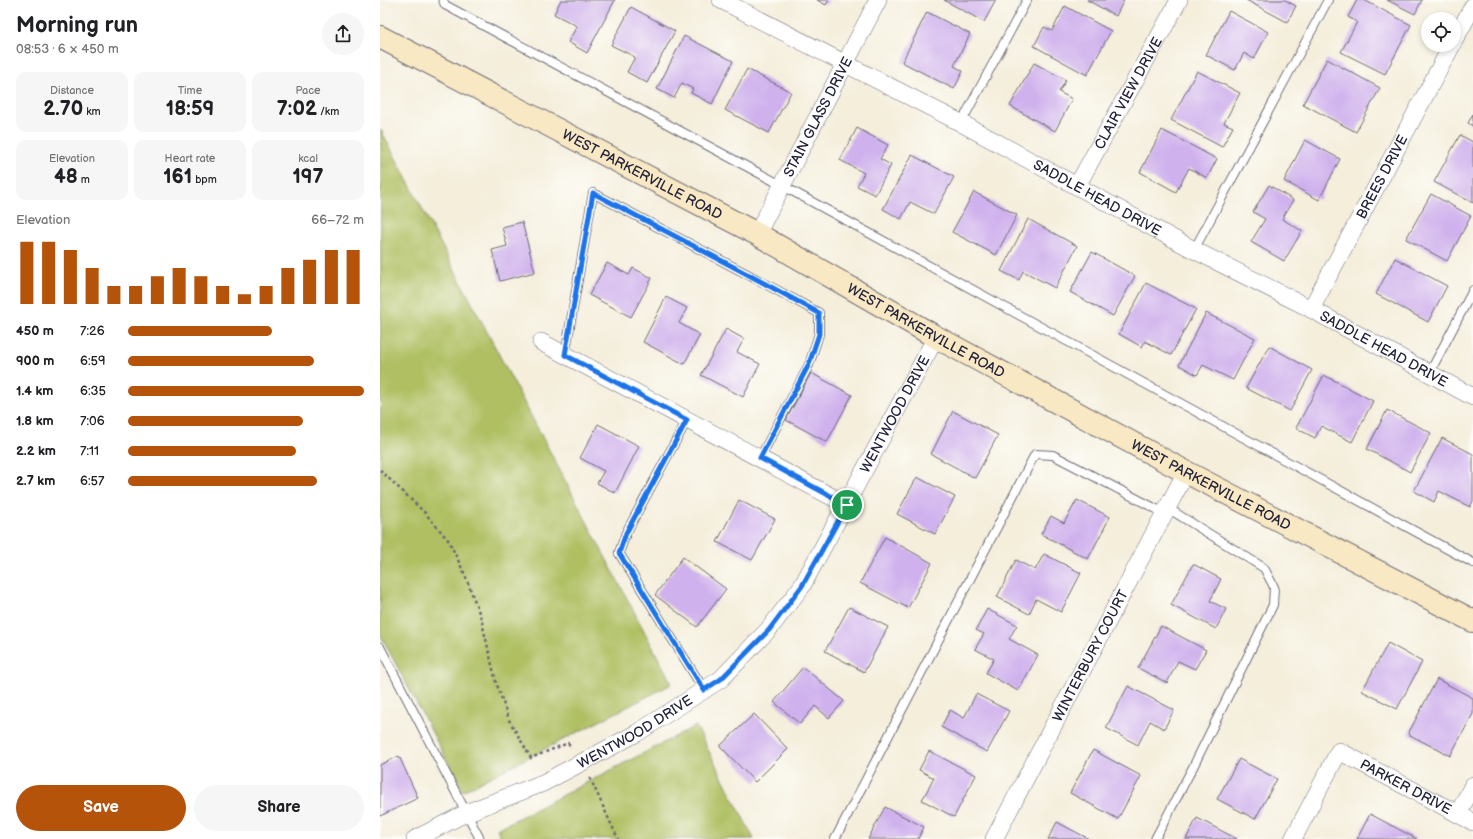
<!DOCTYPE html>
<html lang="en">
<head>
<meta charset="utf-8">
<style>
	:root { --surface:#fff; --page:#f6f6f6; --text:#202124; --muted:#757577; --accent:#b45309 }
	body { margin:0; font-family:"Balsamiq Sans",sans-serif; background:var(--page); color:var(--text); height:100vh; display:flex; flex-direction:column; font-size:15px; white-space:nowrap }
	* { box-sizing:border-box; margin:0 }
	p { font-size:13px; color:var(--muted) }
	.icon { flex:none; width:22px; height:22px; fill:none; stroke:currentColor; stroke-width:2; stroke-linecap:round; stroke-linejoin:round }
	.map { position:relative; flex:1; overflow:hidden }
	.drawer { display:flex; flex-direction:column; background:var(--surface); width:380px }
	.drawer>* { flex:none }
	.controls { position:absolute; left:1041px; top:12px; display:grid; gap:8px }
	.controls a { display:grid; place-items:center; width:40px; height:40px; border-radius:50%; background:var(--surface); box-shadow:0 2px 6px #0003; font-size:20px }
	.pin { position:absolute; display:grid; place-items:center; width:34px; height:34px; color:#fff; margin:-17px; border:2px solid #fff; border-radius:50%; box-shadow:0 1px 4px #0007 }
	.round { display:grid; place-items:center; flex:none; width:42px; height:42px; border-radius:21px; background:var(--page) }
	.head { display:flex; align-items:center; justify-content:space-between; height:68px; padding:0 16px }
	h1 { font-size:22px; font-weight:700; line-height:30px }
	.metrics { display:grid; grid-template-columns:repeat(3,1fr); gap:6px; height:68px; padding:4px 16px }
	.metrics div { display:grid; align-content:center; border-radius:10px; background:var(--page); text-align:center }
	.metrics b { font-size:20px; font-weight:700 }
	.metrics small { font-size:11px; font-weight:400 }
	.metrics p { font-size:11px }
	.chart { height:112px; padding:8px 16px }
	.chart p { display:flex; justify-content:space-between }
	.chart svg { width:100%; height:72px; margin-top:4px; stroke:var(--accent); stroke-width:6 }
	.action { display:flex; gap:8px; margin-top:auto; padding:8px 16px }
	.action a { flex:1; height:46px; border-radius:24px; background:var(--accent); color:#fff; font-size:16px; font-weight:700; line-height:46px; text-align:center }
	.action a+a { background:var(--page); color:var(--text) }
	ul { padding:0 16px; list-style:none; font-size:13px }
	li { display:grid; grid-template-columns:64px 48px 1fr; align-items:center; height:30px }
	li i { height:10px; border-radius:5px; background:var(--accent) }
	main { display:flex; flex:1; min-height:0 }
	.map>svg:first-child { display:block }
	.green { fill:#afbf62; stroke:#68704e }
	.building { fill:#cfb1ed }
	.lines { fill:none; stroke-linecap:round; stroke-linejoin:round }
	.service-casing { stroke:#6c6973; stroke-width:10 }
	.minor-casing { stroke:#6c6973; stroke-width:18 }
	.secondary-casing { stroke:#6c6973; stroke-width:24 }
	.path { stroke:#6c6973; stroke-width:2.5; stroke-dasharray:3 3; stroke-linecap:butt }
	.service { stroke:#fff; stroke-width:8 }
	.minor { stroke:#fff; stroke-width:17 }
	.secondary { stroke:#f8e8c3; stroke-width:22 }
	.route-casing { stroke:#fff; stroke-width:8 }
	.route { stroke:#1a73e8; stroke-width:5 }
	.labels { text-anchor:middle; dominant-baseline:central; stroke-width:3; stroke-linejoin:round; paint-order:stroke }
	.street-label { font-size:14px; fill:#22223b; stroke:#fdfcf7 }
</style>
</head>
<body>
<main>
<section class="drawer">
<div class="head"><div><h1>Morning run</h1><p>08:53 · 6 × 450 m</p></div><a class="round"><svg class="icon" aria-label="share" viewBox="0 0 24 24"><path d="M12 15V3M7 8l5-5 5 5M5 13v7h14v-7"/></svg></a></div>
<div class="metrics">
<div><p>Distance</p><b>2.70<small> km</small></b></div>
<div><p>Time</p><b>18:59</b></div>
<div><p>Pace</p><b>7:02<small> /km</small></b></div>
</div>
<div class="metrics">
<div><p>Elevation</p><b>48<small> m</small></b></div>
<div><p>Heart rate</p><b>161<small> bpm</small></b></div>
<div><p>kcal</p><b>197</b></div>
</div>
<div class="chart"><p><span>Elevation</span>66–72 m</p>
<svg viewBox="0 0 160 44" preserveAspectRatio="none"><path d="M5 44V6M15 44V6M25 44V11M35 44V22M45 44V33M55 44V33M65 44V27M75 44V22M85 44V27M95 44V33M105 44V38M115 44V33M125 44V22M135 44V17M145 44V11M155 44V11"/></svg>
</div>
<ul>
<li><b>450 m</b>7:26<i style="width:61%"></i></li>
<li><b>900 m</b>6:59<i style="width:79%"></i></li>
<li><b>1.4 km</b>6:35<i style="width:100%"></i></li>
<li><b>1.8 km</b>7:06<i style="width:74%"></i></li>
<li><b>2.2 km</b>7:11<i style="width:71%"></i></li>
<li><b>2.7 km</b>6:57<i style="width:80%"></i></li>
</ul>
<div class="action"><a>Save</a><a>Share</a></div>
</section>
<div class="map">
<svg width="1093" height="839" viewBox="0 0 1093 839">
	<rect width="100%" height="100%" fill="#fdfcf7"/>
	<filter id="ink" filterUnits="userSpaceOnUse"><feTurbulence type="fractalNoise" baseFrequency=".025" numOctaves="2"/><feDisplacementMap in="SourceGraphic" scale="8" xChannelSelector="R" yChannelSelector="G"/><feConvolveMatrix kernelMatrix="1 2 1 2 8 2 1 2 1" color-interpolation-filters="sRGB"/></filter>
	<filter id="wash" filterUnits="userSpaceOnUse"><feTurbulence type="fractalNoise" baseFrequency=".012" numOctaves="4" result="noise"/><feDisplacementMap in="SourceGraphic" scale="16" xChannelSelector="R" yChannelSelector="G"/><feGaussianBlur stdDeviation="0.9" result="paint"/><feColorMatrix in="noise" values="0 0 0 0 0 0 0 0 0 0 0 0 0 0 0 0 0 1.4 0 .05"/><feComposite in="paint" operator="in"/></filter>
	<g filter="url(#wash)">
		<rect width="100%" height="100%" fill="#f4eedb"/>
		<g class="green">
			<polygon points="1,130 292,684 83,791 0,634"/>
			<polygon points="316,726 374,839 122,839 117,829"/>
		</g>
		<g id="blocks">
			<g class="building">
				<polygon points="181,0 235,0 207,53 188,42 197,26 174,14"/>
				<polygon points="437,0 449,0 446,5"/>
				<polygon points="564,0 616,0 604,22"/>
				<polygon points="707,0 744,0 736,16"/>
				<polygon points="866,0 905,0 916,6 907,22"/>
				<polygon points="977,0 984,0 1031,25 1005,74 961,52 977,22 968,17"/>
				<polygon points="1007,0 1042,0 1035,14"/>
				<polygon points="685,6 731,31 707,75 654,46 664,27 672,31"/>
				<polygon points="251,7 295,31 267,83 247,72 255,57 231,45"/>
				<polygon points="849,11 888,32 874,59 864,53 855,70 826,55"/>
				<polygon points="547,12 590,34 574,66 583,71 574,89 522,62"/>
				<polygon points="304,36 353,61 332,104 311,93 313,89 302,83 294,98 277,89"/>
				<polygon points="947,59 1000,88 976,132 923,104"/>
				<polygon points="654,63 686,80 679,92 692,99 675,131 630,106"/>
				<polygon points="367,69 411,92 389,133 345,110"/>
				<polygon points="817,71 860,93 844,123 853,127 842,147 791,120"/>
				<polygon points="1093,114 1093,126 1088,123"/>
				<polygon points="477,128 508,145 500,159 511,165 495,195 477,186 484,173 460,160"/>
				<polygon points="782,130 837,159 827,178 809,168 796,192 760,172"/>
				<polygon points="1080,135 1093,142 1093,203 1054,182"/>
				<polygon points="925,140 960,159 939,200 904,181"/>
				<polygon points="532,155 574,177 554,214 530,202 521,219 503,209"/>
				<polygon points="889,185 913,200 902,219 922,231 904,261 871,242 885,219 873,212"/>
				<polygon points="594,192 637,215 616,255 572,232"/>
				<polygon points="1051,194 1091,216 1067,261 1026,239"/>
				<polygon points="648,219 697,246 675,288 643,271 639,280 621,271"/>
				<polygon points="142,222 155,272 120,281 112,250 127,246 122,227"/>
				<polygon points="712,252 755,276 733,316 690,292"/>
				<polygon points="1015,258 1067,286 1048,322 996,294"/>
				<polygon points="227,263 249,275 253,268 272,278 251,317 209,295"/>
				<polygon points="766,283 816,309 791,355 765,341 762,347 739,334"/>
				<polygon points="286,297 307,308 299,323 320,335 304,364 263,342"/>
				<polygon points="826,313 875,338 853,380 823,365 817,375 799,365"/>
				<polygon points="346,329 364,339 357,352 380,364 363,397 321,375"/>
				<polygon points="889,346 932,370 910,411 866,388"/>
				<polygon points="431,373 472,395 447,442 406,420"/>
				<polygon points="944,375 993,401 972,442 941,426 935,438 916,428"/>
				<polygon points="1007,410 1051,433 1030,472 987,449"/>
				<polygon points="573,411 618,435 595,478 551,454"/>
				<polygon points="218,424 259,446 235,493 217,483 224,471 200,458"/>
				<polygon points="1062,438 1093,454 1093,501 1090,507 1059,491 1054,502 1034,491"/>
				<polygon points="537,477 575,497 555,534 517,514"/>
				<polygon points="359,500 395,519 372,560 337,542"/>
				<polygon points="697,500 730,517 708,559 661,534 671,516 684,523"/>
				<polygon points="505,537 552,563 528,608 480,583"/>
				<polygon points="664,554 701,573 681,612 656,599 649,614 617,597 636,560 655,570"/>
				<polygon points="303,557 346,589 317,627 275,595"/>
				<polygon points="813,564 841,579 830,601 846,609 836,629 791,605"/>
				<polygon points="469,607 508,627 484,672 445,651"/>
				<polygon points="607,609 637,625 629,639 658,655 638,691 606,673 614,659 595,649 604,634 596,630"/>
				<polygon points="781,626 826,650 815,669 798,661 787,683 758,668"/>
				<polygon points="1008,643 1042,662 1017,709 982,691"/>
				<polygon points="423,667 464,701 449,718 435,706 420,724 394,702"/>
				<polygon points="1057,679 1093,698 1093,714 1070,756 1028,734"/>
				<polygon points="748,686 794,710 784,729 770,721 758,745 726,728"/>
				<polygon points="596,694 629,711 607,752 561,727 570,710 584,718"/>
				<polygon points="374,714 408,749 375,782 340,746"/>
				<polygon points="713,750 761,776 738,819 690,793"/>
				<polygon points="549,751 596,775 574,817 542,800 554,778 539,770"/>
				<polygon points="19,756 38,798 0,816 0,765"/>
				<polygon points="859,759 897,779 875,819 837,799"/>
				<polygon points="505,807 544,827 538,839 488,839"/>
				<polygon points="990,814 1037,839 977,839"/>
				<polygon points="817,818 857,839 806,839"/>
				<polygon points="677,822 709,839 668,839"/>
			</g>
		</g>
	</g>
	<g filter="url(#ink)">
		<use href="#blocks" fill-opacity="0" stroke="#6c6973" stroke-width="1"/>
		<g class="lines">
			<g class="service-casing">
				<g id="service">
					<polyline points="63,0 65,5 403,186 1093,563"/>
					<polyline points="581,123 647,0"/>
					<polyline points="814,250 948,0"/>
					<polyline points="185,355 213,193 367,274 439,313 439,334 429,365 380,458"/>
					<polyline points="1049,374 1093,290"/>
					<polyline points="307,420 246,533 239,553 324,690"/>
					<polyline points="0,647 100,839"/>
					<polyline points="455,839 655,454 673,455 784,513"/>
					<polyline points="775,839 813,767 893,605 894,587 884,568 786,507"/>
				</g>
			</g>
			<g class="minor-casing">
				<g id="minor">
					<path id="s1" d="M341,0l240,123 233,127 117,59 162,88"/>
					<polyline points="1074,41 1093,6"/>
					<path id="s2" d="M697,186l102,-186"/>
					<path id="s3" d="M377,234l121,-234"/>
					<path id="s4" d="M931,309l141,-264"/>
					<polyline points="161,342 467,505"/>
					<polyline points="1078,814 1093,785"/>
					<path id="s5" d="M35,839l51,-26 77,-30 94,-50 84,-54 48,-50 33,-43 134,-249"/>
					<path id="s6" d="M614,839l192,-367"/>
					<path id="s7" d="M913,839l46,-88 134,71"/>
				</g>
			</g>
			<g class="secondary-casing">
				<g id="secondary">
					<path id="s8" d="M0,37l377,197 179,103 250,135 287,149"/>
				</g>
			</g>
			<g class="path">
				<polyline points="0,470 45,513 69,541 85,575 101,618 116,682 129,720 151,758 188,743 191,748"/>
				<polyline points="210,778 238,839"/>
			</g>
			<use href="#service" class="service"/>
			<use href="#minor" class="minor"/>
			<use href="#secondary" class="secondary"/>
		</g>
	</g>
	<g class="lines" filter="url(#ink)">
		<g class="route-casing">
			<polygon id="route" points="213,193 367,274 439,313 439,334 429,364 380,458 467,505 422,586 389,630 341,679 324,690 239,553 246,533 307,420 185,355"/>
		</g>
		<use href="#route" class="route"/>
	</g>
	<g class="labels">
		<g class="street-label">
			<text stroke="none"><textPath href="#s2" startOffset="106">CLAIR VIEW DRIVE</textPath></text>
			<text stroke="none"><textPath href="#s3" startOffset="132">STAIN GLASS DRIVE</textPath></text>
			<text stroke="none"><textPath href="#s8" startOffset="296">WEST PARKERVILLE ROAD</textPath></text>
			<text stroke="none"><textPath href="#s4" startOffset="150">BREES DRIVE</textPath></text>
			<text stroke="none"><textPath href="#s1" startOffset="425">SADDLE HEAD DRIVE</textPath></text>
			<text stroke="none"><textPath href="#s8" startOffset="620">WEST PARKERVILLE ROAD</textPath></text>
			<text stroke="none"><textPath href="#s1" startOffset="749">SADDLE HEAD DRIVE</textPath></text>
			<text stroke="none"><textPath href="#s5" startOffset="665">WENTWOOD DRIVE</textPath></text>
			<text stroke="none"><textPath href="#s8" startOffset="944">WEST PARKERVILLE ROAD</textPath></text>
			<text stroke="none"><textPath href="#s6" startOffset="207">WINTERBURY COURT</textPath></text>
			<text stroke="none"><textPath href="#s5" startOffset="245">WENTWOOD DRIVE</textPath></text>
			<text stroke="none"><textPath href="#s7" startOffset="175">PARKER DRIVE</textPath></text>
		</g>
	</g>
</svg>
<div class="controls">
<a><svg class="icon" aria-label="locate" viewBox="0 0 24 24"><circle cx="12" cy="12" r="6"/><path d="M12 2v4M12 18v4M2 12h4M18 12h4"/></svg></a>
</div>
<div class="pin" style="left:467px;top:505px;background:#1e9e55"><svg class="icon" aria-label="arrive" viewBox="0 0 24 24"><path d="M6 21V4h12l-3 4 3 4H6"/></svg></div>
</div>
</main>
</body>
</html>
